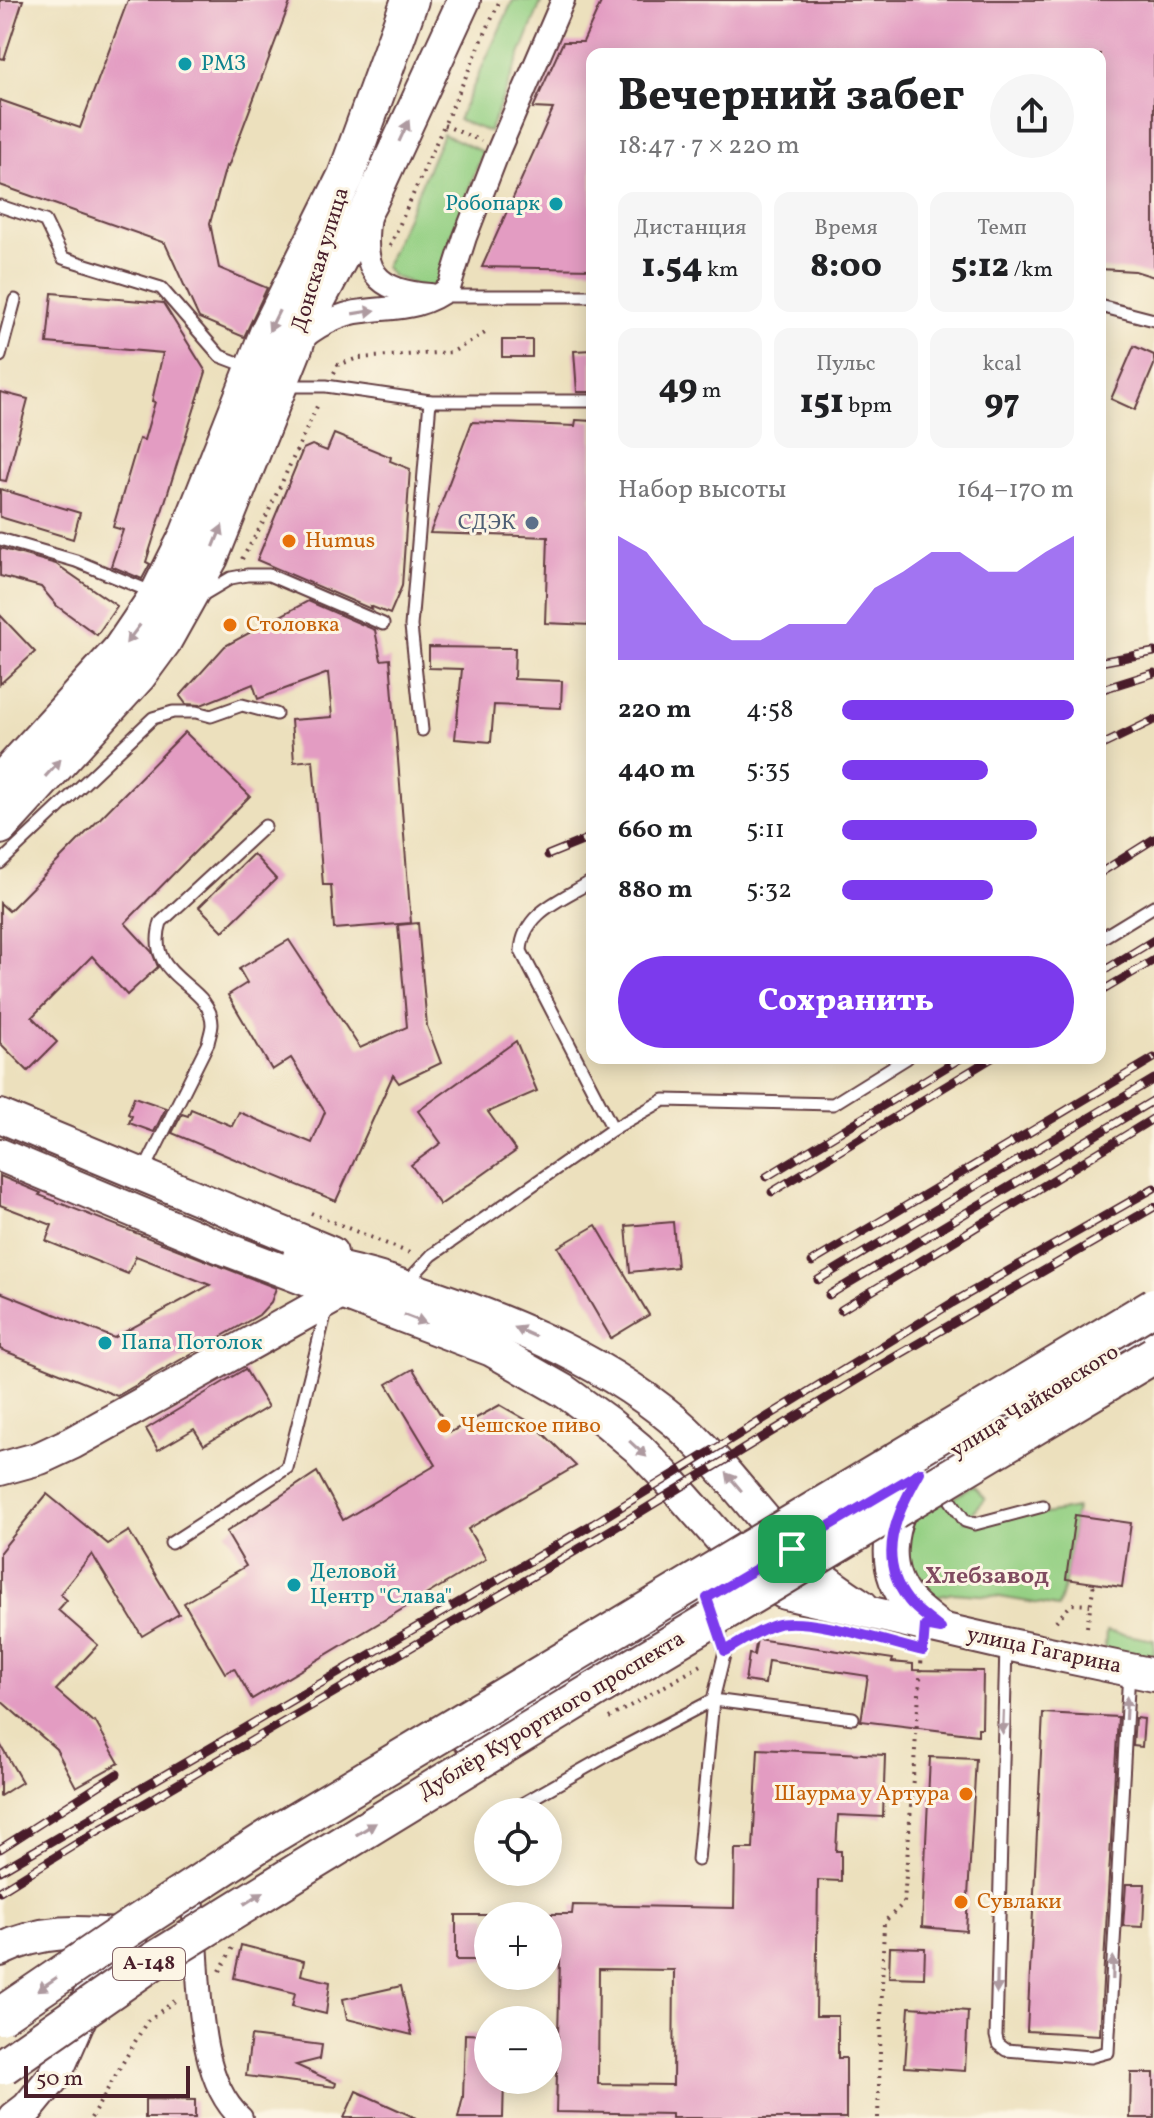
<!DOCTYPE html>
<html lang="ru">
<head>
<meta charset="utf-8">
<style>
	:root { --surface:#fff; --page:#f6f6f6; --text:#202124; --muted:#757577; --accent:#7c3aed }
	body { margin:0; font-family:Vollkorn,serif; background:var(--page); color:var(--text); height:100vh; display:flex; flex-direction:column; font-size:30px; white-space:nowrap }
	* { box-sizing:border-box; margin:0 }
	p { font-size:26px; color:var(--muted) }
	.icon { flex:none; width:44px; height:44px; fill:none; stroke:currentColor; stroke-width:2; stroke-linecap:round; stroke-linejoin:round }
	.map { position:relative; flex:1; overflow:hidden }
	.details { position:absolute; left:586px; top:48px; width:520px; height:1016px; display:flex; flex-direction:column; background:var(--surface); border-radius:16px; box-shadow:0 4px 20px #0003 }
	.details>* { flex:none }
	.tools { position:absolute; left:474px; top:1798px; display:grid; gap:16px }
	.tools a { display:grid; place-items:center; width:88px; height:88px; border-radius:50%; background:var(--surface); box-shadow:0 4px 20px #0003; font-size:40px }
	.scale { position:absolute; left:24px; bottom:20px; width:166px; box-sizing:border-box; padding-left:8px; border:4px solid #4a1f2b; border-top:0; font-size:22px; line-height:28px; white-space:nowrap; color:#4a1f2b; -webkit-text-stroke:6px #fcf5e5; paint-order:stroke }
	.pin { position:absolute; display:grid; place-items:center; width:68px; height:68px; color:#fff; margin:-34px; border-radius:16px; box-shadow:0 4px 12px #0006 }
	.round { display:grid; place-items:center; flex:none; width:84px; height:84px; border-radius:42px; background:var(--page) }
	.summary { display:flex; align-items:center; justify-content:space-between; height:136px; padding:0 32px }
	h1 { font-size:44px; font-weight:800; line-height:60px }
	.stats { display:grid; grid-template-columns:repeat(3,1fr); gap:12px; height:136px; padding:8px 32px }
	.stats div { display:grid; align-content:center; border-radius:16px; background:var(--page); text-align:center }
	.stats b { font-size:34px; font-weight:800 }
	.stats small { font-size:22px; font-weight:400 }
	.stats p { font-size:22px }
	.chart { height:224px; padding:16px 32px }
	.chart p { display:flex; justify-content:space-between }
	.chart svg { width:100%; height:144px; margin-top:8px; fill:var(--accent); opacity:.7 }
	.cta { display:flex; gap:16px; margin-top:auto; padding:16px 32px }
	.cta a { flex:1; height:92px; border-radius:48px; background:var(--accent); color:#fff; font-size:32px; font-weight:800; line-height:92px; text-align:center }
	ul { padding:0 32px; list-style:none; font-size:26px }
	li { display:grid; grid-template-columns:128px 96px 1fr; align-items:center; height:60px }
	li i { height:20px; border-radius:10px; background:var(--accent) }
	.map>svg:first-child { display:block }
	.green { fill:#95d084; stroke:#707858; stroke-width:2 }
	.building { fill:#e39cc2; fill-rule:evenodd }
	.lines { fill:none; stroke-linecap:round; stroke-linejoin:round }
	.lane-casing { stroke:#623c41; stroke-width:15 }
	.street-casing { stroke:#623c41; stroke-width:26 }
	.secondary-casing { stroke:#623c41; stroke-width:36 }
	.primary-casing { stroke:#623c41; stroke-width:40 }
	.path { stroke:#623c41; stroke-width:4; stroke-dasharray:2 6; stroke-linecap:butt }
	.lane { stroke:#fff; stroke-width:11 }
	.street { stroke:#fff; stroke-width:22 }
	.secondary { stroke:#fff; stroke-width:32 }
	.primary { stroke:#fff; stroke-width:36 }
	.rail-casing { stroke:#4a1f2b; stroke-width:9 }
	.rail { stroke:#fcf5e5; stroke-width:6; stroke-dasharray:18; stroke-linecap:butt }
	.primary-bridge-casing { stroke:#623c41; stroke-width:40; stroke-linecap:butt }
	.primary-bridge { stroke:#fff; stroke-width:36 }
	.oneway { fill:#ae9aa0 }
	.route-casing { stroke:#fff; stroke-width:16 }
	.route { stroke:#7c3aed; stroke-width:10 }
	.culture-dot { fill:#0f9aa8; stroke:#fcf5e5; stroke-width:3 }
	.service-dot { fill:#5c6f8a; stroke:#fcf5e5; stroke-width:3 }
	.food-dot { fill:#e8710a; stroke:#fcf5e5; stroke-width:3 }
	.labels { text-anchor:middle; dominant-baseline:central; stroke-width:6; stroke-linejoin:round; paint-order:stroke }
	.shield { fill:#fcf5e5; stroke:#7f5f63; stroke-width:2 }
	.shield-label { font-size:20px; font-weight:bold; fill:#4a1f2b }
	.culture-label { font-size:22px; fill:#0d838f; stroke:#fcf5e5; text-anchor:start }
	.street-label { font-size:22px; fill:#4a1f2b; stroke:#fcf5e5 }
	.service-label { font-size:22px; fill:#4e5e75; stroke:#fcf5e5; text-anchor:end }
	.food-label { font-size:22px; fill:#c56008; stroke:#fcf5e5; text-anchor:start }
	.neighbourhood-label { font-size:24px; font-weight:bold; fill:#804b60; stroke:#fcf5e5 }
</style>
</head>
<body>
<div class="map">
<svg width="1154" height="2118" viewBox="0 0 1154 2118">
	<rect width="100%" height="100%" fill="#fcf5e5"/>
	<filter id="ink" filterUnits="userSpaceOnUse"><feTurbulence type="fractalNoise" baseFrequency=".0125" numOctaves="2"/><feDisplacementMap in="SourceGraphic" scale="16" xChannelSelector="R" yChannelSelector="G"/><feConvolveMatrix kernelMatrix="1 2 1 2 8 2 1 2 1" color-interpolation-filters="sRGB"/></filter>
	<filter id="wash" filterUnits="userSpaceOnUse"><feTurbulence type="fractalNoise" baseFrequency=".006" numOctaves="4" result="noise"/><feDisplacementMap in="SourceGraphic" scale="32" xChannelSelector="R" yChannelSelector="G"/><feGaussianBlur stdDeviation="1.8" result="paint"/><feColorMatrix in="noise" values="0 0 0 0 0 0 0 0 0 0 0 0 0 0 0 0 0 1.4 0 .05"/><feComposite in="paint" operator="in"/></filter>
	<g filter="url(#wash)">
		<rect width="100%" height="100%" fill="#ece0bd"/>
		<g class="green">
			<polygon points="513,0 542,0 489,132 458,120"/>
			<polygon points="443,134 483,152 454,228 440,277 435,285 426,289 392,276 385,267"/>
			<polygon points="973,1486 985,1499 965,1521 1043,1506 1045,1514 1076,1508 1066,1579 1058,1607 994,1596 953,1593 936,1597 919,1591 905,1571 908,1525 919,1512 949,1500"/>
			<polygon points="1106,1631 1154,1640 1154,1675 1104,1665"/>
		</g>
		<g id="blocks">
			<g class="building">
				<polygon points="0,0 23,0 4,59 0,58"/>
				<polygon points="128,0 291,0 228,167 226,166 210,223 219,268 267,288 244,337 199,318 165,243 0,185 0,100 80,128"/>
				<polygon points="602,0 1154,0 1154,277 1135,271 1100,269 1100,54 592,54 592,269 482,267 553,109 533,108 563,42 583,42"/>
				<polygon points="52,293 163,303 206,372 146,562 150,564 142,579 111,566 123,530 113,527 139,439 144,440 155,402 152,401 163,353 47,343"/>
				<rect x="502" y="340" width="30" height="17"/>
				<polygon points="1134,346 1154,355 1154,365 1135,410 1111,399"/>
				<polygon points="592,350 592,392 577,392 574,351"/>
				<polygon points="0,392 28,399 6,481 0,480"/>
				<polygon points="576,420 592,421 592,625 545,623 548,537 430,533 472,422 575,426"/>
				<polygon points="334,434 391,457 390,461 410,469 402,586 390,614 370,606 371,609 257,560 303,449 312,445 327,451"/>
				<polygon points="0,489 80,513 73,539 0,517"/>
				<polygon points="0,548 56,564 117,606 97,635 57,606 41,587 0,576"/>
				<polygon points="308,601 375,630 381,660 390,659 411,923 334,929 331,885 323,885 313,760 294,762 291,720 332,717 328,673 258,699 253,684 201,705 186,704 180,696 225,646"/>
				<polygon points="0,615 35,652 0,684"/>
				<polygon points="429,647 515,648 514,679 562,681 561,708 494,705 491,742 455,739 462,669 429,668"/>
				<polygon points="185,732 250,796 125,923 152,952 158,967 127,995 92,956 32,1017 57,1042 28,1071 0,1043 0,903 9,911"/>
				<polygon points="253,854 276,879 223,931 199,907"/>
				<polygon points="418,923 427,1026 441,1063 399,1083 393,1075 336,1201 172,1133 182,1114 188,1116 191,1109 232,1126 239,1112 312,1143 325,1112 291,1058 272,1070 228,995 247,983 239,969 289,940 360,1048 407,1027 398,925"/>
				<polygon points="516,1041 537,1091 488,1112 516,1151 440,1205 411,1165 441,1143 418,1111"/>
				<polygon points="134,1097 166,1108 154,1132 129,1123 132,1116 128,1114"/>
				<polygon points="0,1176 41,1193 39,1195 276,1288 271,1302 259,1315 117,1396 0,1349 0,1292 114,1338 210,1285 136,1256 128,1274 46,1241 52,1225 0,1205"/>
				<polygon points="673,1222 677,1267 630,1272 626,1226"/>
				<polygon points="596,1225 649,1315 611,1338 558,1247"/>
				<polygon points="245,1369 268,1407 204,1445 194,1429 158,1450 146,1429"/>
				<polygon points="413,1369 451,1432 500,1405 535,1425 576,1466 468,1529 486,1559 252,1699 234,1668 225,1673 184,1603 246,1566 226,1532 317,1472 343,1520 436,1465 387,1384"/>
				<polygon points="47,1494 108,1544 129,1531 179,1614 142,1636 92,1554 60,1594 67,1600 58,1610 98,1645 56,1690 93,1722 95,1721 119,1763 76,1787 56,1749 0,1700 0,1552"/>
				<polygon points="1075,1515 1131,1523 1122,1587 1066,1579"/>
				<polygon points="757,1639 893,1659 892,1662 913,1664 913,1670 983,1671 982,1728 978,1728 978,1735 861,1721 868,1676 768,1661 765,1684 745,1681 749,1654 754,1655"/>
				<polygon points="1043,1713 1118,1717 1100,2035 1027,2031"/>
				<polygon points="1135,1718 1144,1719 1142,1747 1133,1746"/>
				<polygon points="0,1744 22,1782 0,1796"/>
				<path d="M758,1749l127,6 -2,62 -45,-2 -2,36h5v30l-23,-1 -2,136h22v42h8v60h-174v-4l-116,-2 4,-153h-12v-45h24l1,-9 161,3 1,-59h18zM599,1969l75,1 -1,115 -75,-1z"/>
				<polygon points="930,1757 976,1759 966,1931 922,1927"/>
				<polygon points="1126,1884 1145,1884 1143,1927 1123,1926"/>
				<rect x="456" y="1915" width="32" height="45"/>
				<polygon points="241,1945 304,1961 301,1975 330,1982 326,2014 292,2006 295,1993 234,1978"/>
				<polygon points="890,1947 925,1948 924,1978 889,1977"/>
				<polygon points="401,1986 412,2035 347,2019 343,1999"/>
				<polygon points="909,2007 968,2011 965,2071 905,2067"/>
				<polygon points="465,2034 488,2035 488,2080 504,2080 503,2118 458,2118 463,2097"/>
				<polygon points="251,2036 322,2045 320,2059 296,2065 336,2083 335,2087 246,2076"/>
				<polygon points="1131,2073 1154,2073 1154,2118 1130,2118"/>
				<polygon points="356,2091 416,2118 344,2118"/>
				<polygon points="145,2099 195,2100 195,2118 145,2118"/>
			</g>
		</g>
	</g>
	<g filter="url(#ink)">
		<use href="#blocks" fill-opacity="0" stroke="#623c41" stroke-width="2"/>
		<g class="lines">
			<g class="lane-casing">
				<g id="lane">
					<polyline points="0,206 45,221 63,258 161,288 220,356 249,367"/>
					<polyline points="444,296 592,296"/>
					<polyline points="1100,306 1154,320"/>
					<polyline points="0,356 15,300"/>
					<polyline points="286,386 326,386 430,401"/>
					<polyline points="0,539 76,561 154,593"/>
					<polyline points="199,597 231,578 247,575 269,575 383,624"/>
					<polyline points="422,730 411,626 430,401 592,401"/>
					<polyline points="0,863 153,718 173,712 196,712 211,716 242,705 276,714"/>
					<path d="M592,881c-29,18 -69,31 -71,70l92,178"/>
					<polyline points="1100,939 1154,906"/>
					<path d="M144,1171l64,-128c1,-6 4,-13 4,-19 -1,-42 -69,-44 -51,-102l104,-96"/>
					<polyline points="406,1283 432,1255 613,1129 664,1100 833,1104 907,1058"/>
					<polyline points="942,1488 965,1521 975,1524 1043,1506"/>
					<polyline points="171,1543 287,1468 325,1315 322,1308"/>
					<polyline points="1006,1645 996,2036 998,2044 1006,2050 1090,2057 1108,2052 1129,1671"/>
					<polyline points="508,1812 610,1754 713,1700 853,1718"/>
					<polyline points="698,1860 713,1700 725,1651 715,1621"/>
				</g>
			</g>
			<g class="street-casing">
				<g id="street">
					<path d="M369,216c-8,54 5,75 61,79"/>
					<path d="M296,344c18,-17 44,-31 68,-33 32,-4 59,-2 85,-23l16,-51 34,-88 64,-149"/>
					<path d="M192,1900c10,63 -1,174 49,218"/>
				</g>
			</g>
			<g class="secondary-casing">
				<g id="secondary">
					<polyline points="314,310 371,202 464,0"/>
					<polyline points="0,1116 331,1253"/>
					<polyline points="0,1155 218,1246 492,1350 564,1391 607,1422 638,1448 668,1479 751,1573 785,1593 1006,1644 1154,1675"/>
					<path d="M299,1257c29,11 59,14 88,24 101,32 207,72 289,141 51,44 86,103 137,148 15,14 32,25 49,36"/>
					<polyline points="929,1467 1154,1329"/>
					<polyline points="0,1469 40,1458 72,1443 341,1293"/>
					<path d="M907,1494c-18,34 -26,76 2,108 8,9 20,17 29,25"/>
					<polyline points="468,1738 920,1472"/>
					<path d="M0,1950c45,-22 82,-18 131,-14"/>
					<polyline points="15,2118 28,2108 55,2075 108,1954 129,1939"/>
				</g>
			</g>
			<g class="primary-casing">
				<g id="primary">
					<polyline points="0,783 120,651 158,595 188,535 268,333 346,176 410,0"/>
					<polyline points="0,826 138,675 163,641 210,557 295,345 317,273"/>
				</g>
			</g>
			<g class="path">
				<polyline points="444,125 481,141"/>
				<polyline points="390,246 500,0"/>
				<polyline points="334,373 338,365 358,358 452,352 487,332"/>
				<polyline points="242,559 265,519 319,402"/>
				<polyline points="311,1213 412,1254"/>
				<polyline points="1056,1621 1072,1604 1090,1605"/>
				<polyline points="1087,1627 1094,1583"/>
				<polyline points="737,1644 766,1628 787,1623"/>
				<polyline points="609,1718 705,1663"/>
				<polyline points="220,1971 233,1947"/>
				<polyline points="91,2118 147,2021 179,1998"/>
				<polyline points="878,2118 884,1922 904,1903 922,1652"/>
			</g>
			<use href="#lane" class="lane"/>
			<use href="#street" class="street"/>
			<use href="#secondary" class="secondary"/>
			<use href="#primary" class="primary"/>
			<g class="rail-casing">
				<g id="rail">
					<polyline points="1100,662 1154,652"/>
					<polyline points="1100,690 1154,673"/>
					<polyline points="1100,746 1154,720"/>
					<polyline points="548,855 592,837"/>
					<polyline points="1100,873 1154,839"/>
					<polyline points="1100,973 1154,940"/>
					<polyline points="1100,992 1154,960"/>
					<polyline points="766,1177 961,1058"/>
					<polyline points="772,1192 992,1058"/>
					<polyline points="812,1262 1154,1058"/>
					<polyline points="818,1280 1154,1079"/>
					<polyline points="829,1295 1154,1100"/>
					<polyline points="841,1310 1154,1118"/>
					<polyline points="0,1849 117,1774"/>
					<polyline points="0,1871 593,1524 952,1303 1154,1188"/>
					<polyline points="0,1891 89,1836 601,1536 876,1368 1154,1207"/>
				</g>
			</g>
			<use href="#rail" class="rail"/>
			<g class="primary-bridge-casing">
				<g id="primary-bridge">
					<polyline points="0,2016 131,1927 276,1833 1154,1306"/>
					<polyline points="3,2066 155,1960 300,1870 629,1669 1154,1355"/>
				</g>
			</g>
			<use href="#primary-bridge" class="primary-bridge"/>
		</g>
		<defs><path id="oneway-solid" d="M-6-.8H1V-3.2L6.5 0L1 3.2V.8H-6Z" transform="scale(2)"/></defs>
		<g class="oneway">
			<use href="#oneway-solid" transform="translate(404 131) rotate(-65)"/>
			<use href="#oneway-solid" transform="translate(364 312) rotate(-9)"/>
			<use href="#oneway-solid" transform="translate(274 321) rotate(116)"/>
			<use href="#oneway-solid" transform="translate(218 536) rotate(-68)"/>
			<use href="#oneway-solid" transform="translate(133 634) rotate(127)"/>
			<use href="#oneway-solid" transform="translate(53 768) rotate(-48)"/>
			<use href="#oneway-solid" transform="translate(415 1319) rotate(21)"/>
			<use href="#oneway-solid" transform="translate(525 1332) rotate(-156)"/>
			<use href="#oneway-solid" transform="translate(638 1449) rotate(43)"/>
			<use href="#oneway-solid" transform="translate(734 1482) rotate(-130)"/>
			<use href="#oneway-solid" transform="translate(1126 1708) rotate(-87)"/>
			<use href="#oneway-solid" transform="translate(1003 1722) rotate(92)"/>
			<use href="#oneway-solid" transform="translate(366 1829) rotate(-31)"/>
			<use href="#oneway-solid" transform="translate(254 1898) rotate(-32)"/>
			<use href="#oneway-solid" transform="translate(1113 1968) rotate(-89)"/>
			<use href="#oneway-solid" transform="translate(997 1982) rotate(91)"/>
			<use href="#oneway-solid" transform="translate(47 1984) rotate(146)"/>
		</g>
	</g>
	<g class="lines" filter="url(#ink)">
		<g class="route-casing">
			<path id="route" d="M920,1472c-23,41 -45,85 -12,128 8,11 22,19 33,29l-16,-3 -2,25c-34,-8 -117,-36 -148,-26 -17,5 -34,17 -50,26l-18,-53z"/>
		</g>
		<use href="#route" class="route"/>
	</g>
	<g class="culture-dot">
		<circle cx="185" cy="64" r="8"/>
		<circle cx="556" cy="204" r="8"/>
		<circle cx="105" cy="1343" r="8"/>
		<circle cx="294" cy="1585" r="8"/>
	</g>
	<circle class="service-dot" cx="532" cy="523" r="8"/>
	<g class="food-dot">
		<circle cx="289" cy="541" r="8"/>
		<circle cx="230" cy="625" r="8"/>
		<circle cx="444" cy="1426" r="8"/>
		<circle cx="966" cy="1794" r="8"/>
		<circle cx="961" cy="1902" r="8"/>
	</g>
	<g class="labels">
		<rect class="shield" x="113" y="1948" width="72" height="32" rx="6"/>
		<g class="shield-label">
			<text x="149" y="1964">А-148</text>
		</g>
		<g class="culture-label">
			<text x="201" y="64">РМЗ</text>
			<text x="540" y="204" text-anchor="end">Робопарк</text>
			<text x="121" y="1343">Папа Потолок</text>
			<text x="310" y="1572">Деловой<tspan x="310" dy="25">Центр "Слава"</tspan></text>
		</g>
		<g class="street-label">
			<text transform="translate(321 260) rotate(-73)">Донская улица</text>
			<text transform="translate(1035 1402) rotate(-32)">улица Чайковского</text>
			<text transform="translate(1044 1651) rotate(12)">улица Гагарина</text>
			<text transform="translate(552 1716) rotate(-31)">Дублёр Курортного проспекта</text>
		</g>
		<g class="service-label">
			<text x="516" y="523">СДЭК</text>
		</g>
		<g class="food-label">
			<text x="305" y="541">Humus</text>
			<text x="246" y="625">Столовка</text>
			<text x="460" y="1426">Чешское пиво</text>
			<text x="950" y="1794" text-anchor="end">Шаурма у Артура</text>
			<text x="977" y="1902">Сувлаки</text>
		</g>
		<g class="neighbourhood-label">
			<text x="987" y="1577">Хлебзавод</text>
		</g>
	</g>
</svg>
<div class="tools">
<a><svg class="icon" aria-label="locate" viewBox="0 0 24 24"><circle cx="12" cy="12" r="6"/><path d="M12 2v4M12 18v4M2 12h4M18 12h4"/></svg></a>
<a>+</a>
<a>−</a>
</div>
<div class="scale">50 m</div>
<div class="pin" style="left:792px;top:1549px;background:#1e9e55"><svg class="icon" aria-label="arrive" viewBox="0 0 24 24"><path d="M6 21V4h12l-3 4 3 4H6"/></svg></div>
<section class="details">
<div class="summary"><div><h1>Вечерний забег</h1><p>18:47 · 7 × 220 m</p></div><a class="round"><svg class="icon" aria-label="share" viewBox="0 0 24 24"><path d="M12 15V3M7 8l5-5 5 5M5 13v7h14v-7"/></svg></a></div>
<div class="stats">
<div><p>Дистанция</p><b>1.54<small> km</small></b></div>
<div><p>Время</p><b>8:00</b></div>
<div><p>Темп</p><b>5:12<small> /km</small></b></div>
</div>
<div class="stats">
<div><b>49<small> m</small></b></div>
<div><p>Пульс</p><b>151<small> bpm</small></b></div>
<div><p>kcal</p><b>97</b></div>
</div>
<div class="chart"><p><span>Набор высоты</span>164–170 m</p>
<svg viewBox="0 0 160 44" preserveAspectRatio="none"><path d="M0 44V6L10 11L20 22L30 33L40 38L50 38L60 33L70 33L80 33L90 22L100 17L110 11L120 11L130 17L140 17L150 11L160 6V44z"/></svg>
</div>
<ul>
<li><b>220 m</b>4:58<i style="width:100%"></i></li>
<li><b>440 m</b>5:35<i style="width:63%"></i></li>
<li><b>660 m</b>5:11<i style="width:84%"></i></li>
<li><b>880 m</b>5:32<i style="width:65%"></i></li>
</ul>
<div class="cta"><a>Сохранить</a></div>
</section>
</div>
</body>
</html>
